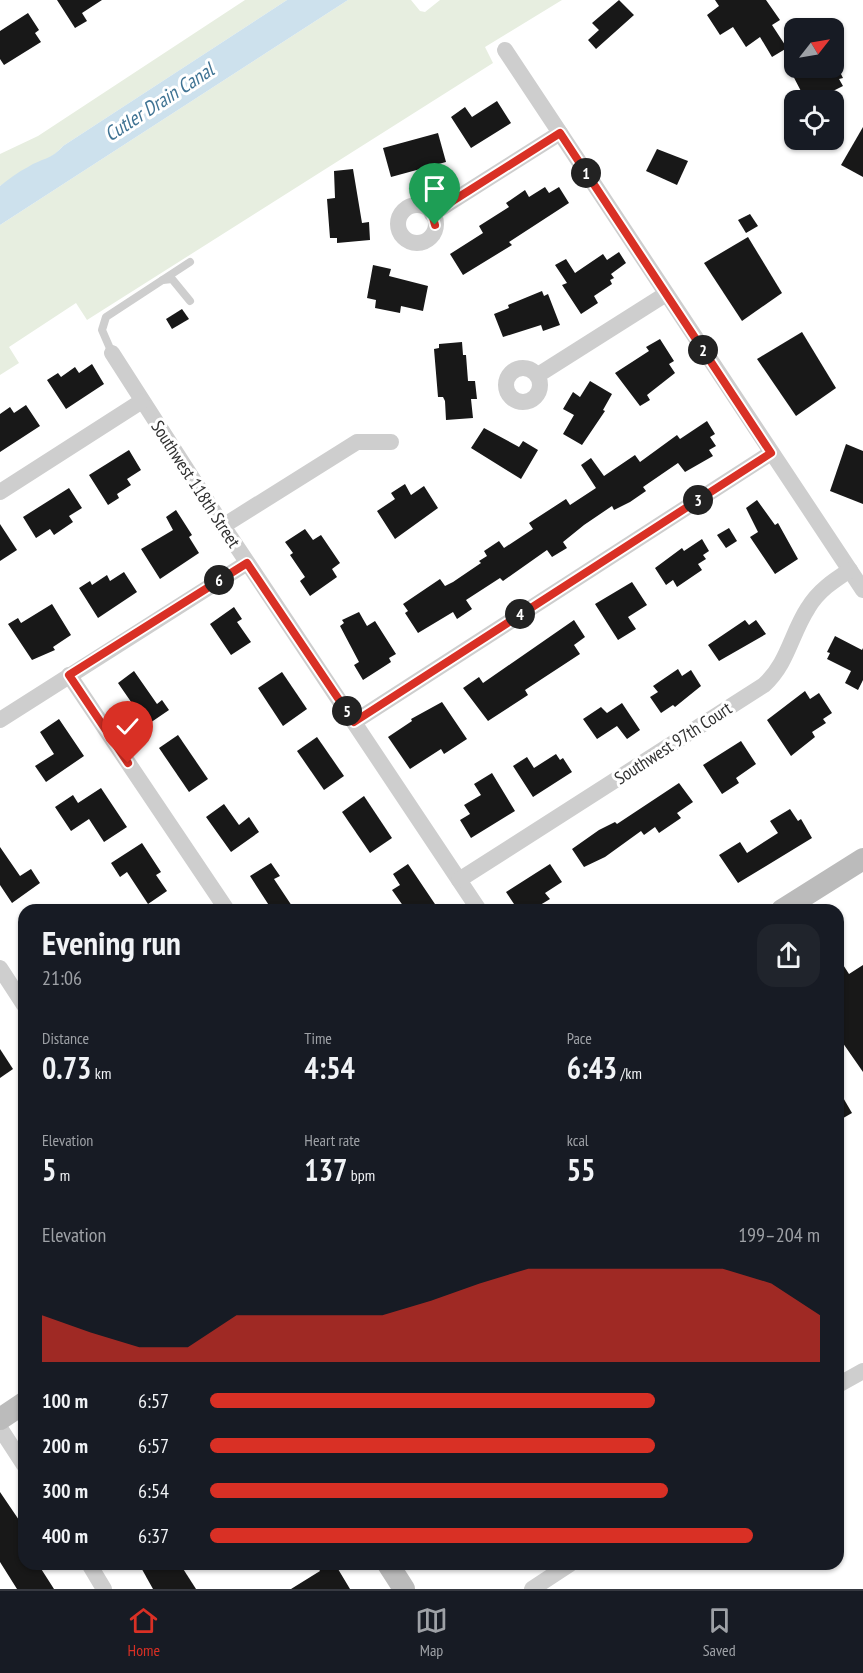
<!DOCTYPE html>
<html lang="en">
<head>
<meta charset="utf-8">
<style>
	:root { --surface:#171b24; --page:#20242c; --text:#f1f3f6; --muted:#9ea1a6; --line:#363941; --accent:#d93025 }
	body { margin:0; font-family:"PT Sans Narrow",sans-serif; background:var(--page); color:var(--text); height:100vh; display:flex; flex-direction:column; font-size:22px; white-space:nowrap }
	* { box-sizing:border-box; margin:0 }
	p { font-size:20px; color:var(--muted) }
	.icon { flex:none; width:33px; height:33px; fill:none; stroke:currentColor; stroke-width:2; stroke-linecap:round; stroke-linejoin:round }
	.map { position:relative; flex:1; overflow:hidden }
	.panel { position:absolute; left:18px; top:904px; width:826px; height:666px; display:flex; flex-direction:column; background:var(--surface); border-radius:18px; box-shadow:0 2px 4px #0004 }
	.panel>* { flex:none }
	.needle { width:39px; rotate:59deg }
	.tools { position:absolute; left:784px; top:18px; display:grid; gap:12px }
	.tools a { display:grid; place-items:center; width:60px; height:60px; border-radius:12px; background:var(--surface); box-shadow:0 2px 4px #0004; font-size:30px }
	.pin { position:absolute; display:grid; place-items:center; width:51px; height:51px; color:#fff; margin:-62px -26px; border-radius:50% 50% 50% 0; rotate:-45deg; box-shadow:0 0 6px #0007 }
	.pin .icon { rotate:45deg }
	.km { position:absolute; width:30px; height:30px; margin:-15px; border-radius:50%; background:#222; color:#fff; font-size:16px; line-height:30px; text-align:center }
	.round { display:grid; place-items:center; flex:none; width:63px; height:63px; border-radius:18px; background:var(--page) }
	.headline { display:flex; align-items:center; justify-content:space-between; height:102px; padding:0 24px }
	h1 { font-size:33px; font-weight:700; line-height:45px }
	.metrics { display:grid; grid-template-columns:repeat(3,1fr); gap:9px; height:102px; padding:6px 24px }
	.metrics div { display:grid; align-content:center }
	.metrics b { font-size:30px; font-weight:700 }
	.metrics small { font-size:16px; font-weight:400 }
	.metrics p { font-size:16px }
	.chart { height:168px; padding:12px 24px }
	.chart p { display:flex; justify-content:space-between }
	.chart svg { width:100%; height:108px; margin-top:6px; fill:var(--accent); opacity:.7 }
	ul { padding:0 24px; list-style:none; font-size:20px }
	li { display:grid; grid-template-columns:96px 72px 1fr; align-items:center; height:45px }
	li i { height:15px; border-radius:8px; background:var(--accent) }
	.menu { display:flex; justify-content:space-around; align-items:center; height:84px; border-top:2px solid var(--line); background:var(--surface); font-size:16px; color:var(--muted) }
	.menu a { display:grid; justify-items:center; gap:3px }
	.menu .current { color:var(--accent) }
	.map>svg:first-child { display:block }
	.grass { fill:#e7eee0 }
	.water { fill:#cde1ed }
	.building { fill:#181818 }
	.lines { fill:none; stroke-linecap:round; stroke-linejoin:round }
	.lane { stroke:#cecece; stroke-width:8 }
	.street { stroke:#cecece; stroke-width:16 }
	.secondary { stroke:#bbb; stroke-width:22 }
	.route-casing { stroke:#fff; stroke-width:12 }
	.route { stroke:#d93025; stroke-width:8 }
	.labels { text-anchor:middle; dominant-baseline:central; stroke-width:6; stroke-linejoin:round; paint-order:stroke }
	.street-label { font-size:18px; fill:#313131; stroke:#fff }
	.water-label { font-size:20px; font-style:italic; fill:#3f7393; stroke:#fff }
</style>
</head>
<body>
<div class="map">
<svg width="863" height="1589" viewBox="0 0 863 1589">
	<rect width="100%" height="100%" fill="#fff"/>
	<g class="grass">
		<path d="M245,0h42l-224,146c-14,17 -43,28 -63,40v-32l38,-18z"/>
		<polygon points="348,0 411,0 420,11 425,12 440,0 562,0 485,47 493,63 87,320 76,303 9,347 19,363 0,375 0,225"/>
	</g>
	<path class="water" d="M287,0h61l-348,225v-39c9,-7 18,-14 28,-19 14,-9 23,-7 35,-21z"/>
	<g class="building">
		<polygon points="57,0 102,0 82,13 87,21 75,28"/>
		<polygon points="619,0 634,15 596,49 588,40 599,30 592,23"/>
		<polygon points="715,0 766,0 780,20 772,25 787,48 772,57 760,37 746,47 733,27 720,35 707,15 719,6"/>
		<polygon points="28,13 39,30 35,33 41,42 4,65 0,59 0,31"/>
		<polygon points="789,68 838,68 843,78 839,79 843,86 819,98 815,91 804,97"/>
		<polygon points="497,101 511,123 471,148 451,117 465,107 472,117"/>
		<polygon points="863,127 863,177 841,165"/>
		<polygon points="438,133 446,162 391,177 383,148"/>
		<polygon points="657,149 688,161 677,185 646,171"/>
		<polygon points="353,169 362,223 369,222 370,240 337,243 337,238 330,238 327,199 335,198 334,171"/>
		<polygon points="545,187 549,193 559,187 569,203 509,242 512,245 463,275 450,254 483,233 479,226 509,207 506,203 525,190 529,197"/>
		<polygon points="750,214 758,226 746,233 738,220"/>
		<polygon points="748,237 782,293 742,321 704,263"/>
		<polygon points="619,252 626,263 611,274 614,278 610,280 612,284 594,296 598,303 581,314 562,285 567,283 555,265 566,259 575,273 603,254 607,260"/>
		<polygon points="373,265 391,269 389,276 428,286 423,311 401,306 400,313 375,308 376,300 367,298"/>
		<polygon points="542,291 544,296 548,294 560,325 543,331 541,325 503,337 494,314 509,308 508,305"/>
		<polygon points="182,309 189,319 172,329 166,319"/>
		<polygon points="802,332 836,388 796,416 757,359"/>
		<polygon points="660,339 674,361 669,364 675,373 647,395 650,400 640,406 615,373 649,351 646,347"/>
		<polygon points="462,342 463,355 466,355 468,381 475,381 477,399 471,399 473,418 446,420 445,401 443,397 438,397 434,349 439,348 439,344"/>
		<polygon points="92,364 104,384 66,409 47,380 58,373 61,377 75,367 79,373"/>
		<polygon points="590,381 612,394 603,410 605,411 582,445 563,434 574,415 563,409 573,392 580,397"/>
		<polygon points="26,405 40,426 0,452 0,414 10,407 14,413"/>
		<polygon points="707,421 715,434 710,437 716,446 709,450 713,456 685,472 678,463 643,487 646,491 630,502 614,510 612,506 584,525 563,542 567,548 552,557 547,550 503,581 500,578 466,600 472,609 457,619 453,612 418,633 405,613 408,611 403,604 440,579 445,586 453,582 481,563 479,561 487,556 484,551 499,541 504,548 533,529 529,523 566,499 570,505 596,488 581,465 591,458 604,476 635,455 640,462 677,435 680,439"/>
		<polygon points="484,428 519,447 523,441 538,450 521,479 471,448"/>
		<polygon points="846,444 863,451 863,504 830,491"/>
		<polygon points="129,450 141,470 127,479 131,485 117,494 119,498 108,505 89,475"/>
		<polygon points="405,484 411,495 424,486 438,508 395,539 377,511 395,499 391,493"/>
		<polygon points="69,488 82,508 69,516 73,522 54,535 50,529 36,538 23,517"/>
		<polygon points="757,500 775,525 778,523 798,559 775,574 750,537 758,532 746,508"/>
		<polygon points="176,510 192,535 189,537 199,553 160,579 141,549 173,530 166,517"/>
		<polygon points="0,524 17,550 0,561"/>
		<polygon points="729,528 737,541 726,548 717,535"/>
		<polygon points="305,529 313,540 321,535 340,563 332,569 337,577 310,596 300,581 305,577 290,555 293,553 285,542"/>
		<polygon points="702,539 709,551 703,555 706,559 698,564 702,570 677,587 673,580 666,585 655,568 682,548 684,551"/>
		<polygon points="124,572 137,592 98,618 79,588 90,581 92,585 107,575 110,581"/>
		<polygon points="632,582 647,605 628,617 636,629 618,640 595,604"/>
		<polygon points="52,604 71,635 53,647 55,650 32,660 8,624 18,618 21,623"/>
		<polygon points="234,607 242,619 237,622 251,642 231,655 210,624"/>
		<polygon points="359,612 367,626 375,621 396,654 389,658 391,662 363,680 354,665 359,662 340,626 344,623 342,620"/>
		<polygon points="574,620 585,637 574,645 580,654 525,690 528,695 488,721 463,688 479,677 483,683"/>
		<polygon points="745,620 749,625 756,620 766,634 719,661 708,645"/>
		<polygon points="835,636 862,650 863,648 863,680 858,690 845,683 851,671 827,659 830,653 827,652"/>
		<polygon points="678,669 682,676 691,670 701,686 675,707 673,705 661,713 650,697 658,692 653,686"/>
		<polygon points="134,671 157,704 162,700 169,710 147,725 118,683"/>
		<polygon points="282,672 307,709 283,726 258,688"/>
		<polygon points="805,691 810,699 819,693 832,713 823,719 826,723 812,732 815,737 791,756 767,720"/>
		<polygon points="442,702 467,739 444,754 441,749 410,769 388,737 412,721 411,719"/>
		<polygon points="622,703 640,730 627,739 617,726 597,739 583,719 601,707 607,713"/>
		<polygon points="59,719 84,756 46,782 35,766 54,754 40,732"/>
		<polygon points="178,735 208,779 189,792 159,748"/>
		<polygon points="317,737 344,776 324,790 297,751"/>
		<polygon points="741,741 756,764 736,778 739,783 722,794 703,765"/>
		<polygon points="556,754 560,760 563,758 572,772 533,797 513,766 527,757 534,768"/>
		<polygon points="492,773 515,811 471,838 460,820 470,814 464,805 481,795 474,784"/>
		<polygon points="679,783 693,802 677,813 681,818 659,833 655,827 644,835 641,831 605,857 584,867 572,849 599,830 615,822 617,824"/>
		<polygon points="101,788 127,827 104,842 89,819 71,831 55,807 73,795 78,803"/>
		<polygon points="364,796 392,838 370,853 342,812"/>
		<polygon points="224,804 239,825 249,817 259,832 231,852 206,817"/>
		<polygon points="790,809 798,821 801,819 812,838 738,883 719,855 740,842 747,853 778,833 770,821"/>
		<polygon points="142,843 161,872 156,875 167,891 148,904 127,872 120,877 111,863"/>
		<polygon points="0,847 20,876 31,869 40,883 12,903 0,885"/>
		<polygon points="271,863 280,876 274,879 292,906 285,910 272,910 250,876"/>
		<polygon points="408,864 439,910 406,910 392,890 400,885 393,874"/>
		<polygon points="550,864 562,882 545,893 550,899 532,910 526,905 518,910 506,892"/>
		<polygon points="838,957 849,974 863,965 863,1072 838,1036"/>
		<polygon points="0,1049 13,1069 0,1078"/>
		<polygon points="838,1089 852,1113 838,1121"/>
		<polygon points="0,1492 19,1520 24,1517 24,1564 38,1564 54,1589 17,1589 0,1562"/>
		<polygon points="139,1564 180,1564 196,1589 153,1589"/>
		<polygon points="316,1564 335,1564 350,1589 291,1589 320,1571"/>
	</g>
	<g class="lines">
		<g class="lane">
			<polyline points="163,280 172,279 190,301"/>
			<polyline points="112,353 102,330 106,317 190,262"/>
		</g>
		<g class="street">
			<polyline points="505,50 863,590"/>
			<circle cx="417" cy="224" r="19"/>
			<polyline points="432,214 560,133"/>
			<polyline points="112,353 223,526 479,910"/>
			<circle cx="523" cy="385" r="17"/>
			<polyline points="538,375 666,294"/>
			<polyline points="0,492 142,401"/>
			<polyline points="223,526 357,442 391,442"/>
			<polyline points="69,675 227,910"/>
			<polyline points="0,720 247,563"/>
			<polyline points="354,722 771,453"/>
			<path d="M459,880l305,-195c24,-22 27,-51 44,-77 10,-17 25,-27 42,-38"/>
			<polyline points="0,968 24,1005"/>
			<polyline points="838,1385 863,1371"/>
			<polyline points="0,1428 24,1465"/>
			<polyline points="89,1564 104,1589"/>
			<polyline points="532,1589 570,1564"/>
		</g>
		<g class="secondary">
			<polyline points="782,910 863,859"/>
			<polyline points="0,1419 24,1403"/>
			<polyline points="388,1564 404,1589"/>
		</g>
	</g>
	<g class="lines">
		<g class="route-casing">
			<polyline id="route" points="128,763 69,675 247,563 354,722 771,453 560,133 432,214 435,225"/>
		</g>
		<use href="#route" class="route"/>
	</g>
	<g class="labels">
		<g class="street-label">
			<text transform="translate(196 484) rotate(57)">Southwest 118th Street</text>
			<text transform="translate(673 743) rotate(-33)">Southwest 97th Court</text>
		</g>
		<g class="water-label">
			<text transform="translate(159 102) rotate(-33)">Cutler Drain Canal</text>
		</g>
	</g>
</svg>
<div class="tools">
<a><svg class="needle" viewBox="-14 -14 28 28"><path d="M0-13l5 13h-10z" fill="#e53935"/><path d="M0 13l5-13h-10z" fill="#9ea1a6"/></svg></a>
<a><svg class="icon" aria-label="locate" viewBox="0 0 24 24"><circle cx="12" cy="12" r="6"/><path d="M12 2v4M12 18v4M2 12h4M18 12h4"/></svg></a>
</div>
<div class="pin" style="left:435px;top:225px;background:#1e9e55"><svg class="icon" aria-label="arrive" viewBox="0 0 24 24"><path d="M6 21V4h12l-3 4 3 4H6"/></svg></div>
<div class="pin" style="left:128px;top:763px;background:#d93025"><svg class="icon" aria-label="check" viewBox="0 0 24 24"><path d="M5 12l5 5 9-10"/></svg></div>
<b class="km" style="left:586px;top:173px">1</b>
<b class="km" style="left:703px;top:350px">2</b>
<b class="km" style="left:698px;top:500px">3</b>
<b class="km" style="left:520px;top:614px">4</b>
<b class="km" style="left:347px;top:711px">5</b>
<b class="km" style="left:219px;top:580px">6</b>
<section class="panel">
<div class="headline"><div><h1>Evening run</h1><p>21:06</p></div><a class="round"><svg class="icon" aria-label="share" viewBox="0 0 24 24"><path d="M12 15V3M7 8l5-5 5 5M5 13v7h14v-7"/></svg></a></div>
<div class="metrics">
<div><p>Distance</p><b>0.73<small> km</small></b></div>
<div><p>Time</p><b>4:54</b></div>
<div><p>Pace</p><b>6:43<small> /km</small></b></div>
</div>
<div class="metrics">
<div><p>Elevation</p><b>5<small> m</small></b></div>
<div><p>Heart rate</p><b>137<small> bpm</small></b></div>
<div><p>kcal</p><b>55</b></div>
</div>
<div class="chart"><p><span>Elevation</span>199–204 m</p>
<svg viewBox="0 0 160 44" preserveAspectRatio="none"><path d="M0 44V25L10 32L20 38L30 38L40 25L50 25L60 25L70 25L80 19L90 12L100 6L110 6L120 6L130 6L140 6L150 12L160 25V44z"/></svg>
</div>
<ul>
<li><b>100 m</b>6:57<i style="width:73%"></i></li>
<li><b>200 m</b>6:57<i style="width:73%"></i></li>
<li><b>300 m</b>6:54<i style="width:75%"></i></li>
<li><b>400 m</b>6:37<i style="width:89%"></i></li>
</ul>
</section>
</div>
<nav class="menu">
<a class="current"><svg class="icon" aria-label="home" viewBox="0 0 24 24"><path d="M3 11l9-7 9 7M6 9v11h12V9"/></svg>Home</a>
<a><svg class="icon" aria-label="map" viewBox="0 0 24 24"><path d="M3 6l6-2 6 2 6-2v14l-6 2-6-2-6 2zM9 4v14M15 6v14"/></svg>Map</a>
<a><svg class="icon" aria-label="saved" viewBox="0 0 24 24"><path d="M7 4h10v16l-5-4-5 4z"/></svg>Saved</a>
</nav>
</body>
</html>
